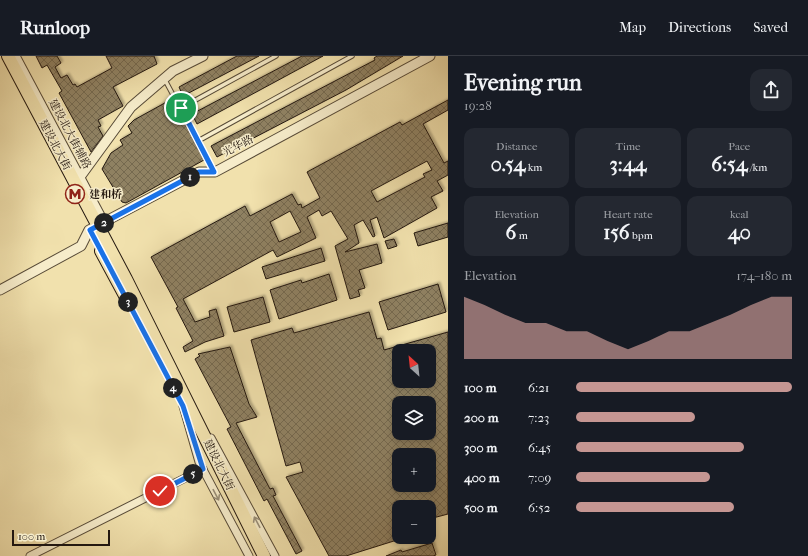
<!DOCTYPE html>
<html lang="en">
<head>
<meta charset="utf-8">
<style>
	:root { --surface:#171b24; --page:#242831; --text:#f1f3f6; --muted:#9ea1a6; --line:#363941; --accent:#c59692 }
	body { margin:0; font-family:"IM FELL French Canon","Noto Serif SC",serif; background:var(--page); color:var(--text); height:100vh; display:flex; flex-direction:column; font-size:15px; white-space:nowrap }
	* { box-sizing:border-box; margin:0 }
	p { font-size:13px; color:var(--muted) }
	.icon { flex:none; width:22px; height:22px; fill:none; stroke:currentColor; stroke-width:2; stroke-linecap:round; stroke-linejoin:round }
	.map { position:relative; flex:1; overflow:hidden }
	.details { display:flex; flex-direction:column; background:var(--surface); width:360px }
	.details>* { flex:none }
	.needle { width:26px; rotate:333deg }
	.controls { position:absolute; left:392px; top:288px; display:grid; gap:8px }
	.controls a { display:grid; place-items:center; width:44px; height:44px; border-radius:8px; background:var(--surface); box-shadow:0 2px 6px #0003; font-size:20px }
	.scale { position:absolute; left:12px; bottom:10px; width:98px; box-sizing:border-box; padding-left:4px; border:2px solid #241810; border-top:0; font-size:11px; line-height:14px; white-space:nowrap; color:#241810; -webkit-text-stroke:3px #f6ecca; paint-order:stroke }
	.pin { position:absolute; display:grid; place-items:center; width:34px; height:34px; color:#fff; margin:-17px; border:2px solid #fff; border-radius:50%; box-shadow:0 1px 4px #0007 }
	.km { position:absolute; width:20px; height:20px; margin:-10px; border-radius:50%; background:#222; color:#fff; font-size:11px; line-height:20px; text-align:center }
	.round { display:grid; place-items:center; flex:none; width:42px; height:42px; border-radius:12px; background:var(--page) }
	.overview { display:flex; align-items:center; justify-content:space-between; height:68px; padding:0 16px }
	h1 { font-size:22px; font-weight:800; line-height:30px }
	.stats { display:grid; grid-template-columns:repeat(3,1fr); gap:6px; height:68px; padding:4px 16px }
	.stats div { display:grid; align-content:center; border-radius:10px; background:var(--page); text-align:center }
	.stats b { font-size:20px; font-weight:800 }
	.stats small { font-size:11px; font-weight:400 }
	.stats p { font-size:11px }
	.chart { height:112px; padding:8px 16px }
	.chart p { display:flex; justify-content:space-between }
	.chart svg { width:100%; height:72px; margin-top:4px; fill:var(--accent); opacity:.7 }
	ul { padding:0 16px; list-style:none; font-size:13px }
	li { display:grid; grid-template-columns:64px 48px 1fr; align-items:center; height:30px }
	li i { height:10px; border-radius:5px; background:var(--accent) }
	header { display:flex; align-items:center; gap:24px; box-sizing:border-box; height:56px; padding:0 20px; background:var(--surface); border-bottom:1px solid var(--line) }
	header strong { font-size:19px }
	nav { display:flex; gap:22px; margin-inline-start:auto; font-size:14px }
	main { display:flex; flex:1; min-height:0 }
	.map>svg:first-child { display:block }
	.building { fill:url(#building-cross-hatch); stroke:#241810; fill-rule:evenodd; filter:url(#shadow) }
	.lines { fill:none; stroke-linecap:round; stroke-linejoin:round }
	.service-casing { stroke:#574a37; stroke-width:5.5 }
	.minor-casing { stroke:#574a37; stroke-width:9 }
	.tertiary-casing { stroke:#574a37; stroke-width:11 }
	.primary-casing { stroke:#241810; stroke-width:14 }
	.service { stroke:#f6ecca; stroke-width:3.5 }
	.minor { stroke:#f6ecca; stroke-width:7 }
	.tertiary { stroke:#f6ecca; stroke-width:9 }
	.primary { stroke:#f1e1ad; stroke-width:12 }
	.oneway { stroke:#988d76 }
	.route-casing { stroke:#fff; stroke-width:8 }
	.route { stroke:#1a73e8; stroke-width:5 }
	.labels { text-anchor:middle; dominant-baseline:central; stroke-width:3; stroke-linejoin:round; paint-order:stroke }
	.street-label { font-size:11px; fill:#241810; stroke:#f6ecca }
	.poi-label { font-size:11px; font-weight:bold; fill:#241810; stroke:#f6ecca; text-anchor:start }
</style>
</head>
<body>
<header>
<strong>Runloop</strong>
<nav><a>Map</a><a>Directions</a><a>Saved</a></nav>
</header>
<main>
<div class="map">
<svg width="448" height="500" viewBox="0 0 448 500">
	<defs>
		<pattern id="building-cross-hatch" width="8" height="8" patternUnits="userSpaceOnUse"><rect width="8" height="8" fill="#8f8162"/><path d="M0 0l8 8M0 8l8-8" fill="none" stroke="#75694f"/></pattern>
		<filter id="shadow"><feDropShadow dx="2" dy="-2" stdDeviation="1" flood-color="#0004"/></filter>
	</defs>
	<rect width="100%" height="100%" fill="#f1e1ad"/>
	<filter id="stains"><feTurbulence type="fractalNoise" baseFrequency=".005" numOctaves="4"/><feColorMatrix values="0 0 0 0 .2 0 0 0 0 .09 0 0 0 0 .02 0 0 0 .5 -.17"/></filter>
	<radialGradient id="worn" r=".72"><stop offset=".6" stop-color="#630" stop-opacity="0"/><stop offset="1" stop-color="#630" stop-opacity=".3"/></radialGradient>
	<g class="building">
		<polygon points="36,0 57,0 61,7 55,11 61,22 67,19 73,29 75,28 77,31 112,12 106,0 154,0 157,8 113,31 123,50 98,64 101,70 98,71 103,80 91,96 59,37 62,35 47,9 42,12"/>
		<polygon points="237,0 259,0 183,40 179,31"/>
		<polygon points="302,0 323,0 197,68 192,58"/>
		<polygon points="377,0 403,0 346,34 217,101 211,90 375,4 374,2"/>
		<polygon points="172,43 204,104 126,147 122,146 102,113 111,97 123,89 120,84 132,77 128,70 134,64"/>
		<path d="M448,44v10l-25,14 21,39 4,-2v14l-11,6 6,10 -12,6 6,11 -53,30 -7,-21 -7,3 5,16 -2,1 -10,-17 -9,5 5,18 -14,9 32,-8 5,19 -23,7 6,18 -7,2 2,6 -10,3 -15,-53 13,-7 -17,-28 -9,5 -3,-6 -12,7 9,21 -39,19 -4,-7 -90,49 12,23 15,-5 -1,-6 7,-2 8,27 -19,6 -20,10 -2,-5 10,-6 -17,-33 2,-1 -27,-50 94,-51 5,10 42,-22 6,11 3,-1 1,4 18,-10 -13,-26 93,-50 2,3zM427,105l5,9 -9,4 2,3 -48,25 -6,-11zM290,155l11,21 -22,10 -9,-20z"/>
		<polygon points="448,167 448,181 418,190 414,177"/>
		<polygon points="394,183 397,190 388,193 385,185"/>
		<polygon points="321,192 325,205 266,223 262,211"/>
		<polygon points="329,218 337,244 279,263 270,234 301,224 302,227"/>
		<polygon points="438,228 446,256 388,274 379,246"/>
		<polygon points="263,241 270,266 234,276 227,251"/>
		<path d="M369,256l8,27 4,-1 3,12 64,-18v182l-19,5v-12h-30v21l-5,1 3,11 -51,16h-17l-43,-79 17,-5 -3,-10 -14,4 -35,-126 41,-12 2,5zM399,295h30v30h-30zM399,347h30v30h-30zM399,399h30v30h-30z"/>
		<polygon points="230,291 249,348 257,361 236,367 270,433 273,432 276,439 273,440 302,495 296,498 267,443 264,445 227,373 231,371 195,303 200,300 198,298"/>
		<polygon points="432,487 436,499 433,500 386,500 401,494 402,496"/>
	</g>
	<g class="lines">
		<g class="service-casing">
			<g id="service">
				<polyline points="165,24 214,115"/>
				<polyline points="181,52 276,0"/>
				<polyline points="198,85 352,0"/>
			</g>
		</g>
		<g class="minor-casing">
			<g id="minor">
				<polyline points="183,350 199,406 249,500"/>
				<polyline points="211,382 275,500"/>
				<polyline points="30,500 203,413"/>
			</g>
		</g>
		<g class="tertiary-casing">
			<g id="tertiary">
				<polyline points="15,0 104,167"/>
				<polyline points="77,125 131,51 173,15 203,0"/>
				<polyline points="0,234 81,190 89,174 199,116 215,116 430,0"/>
			</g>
		</g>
		<g class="primary-casing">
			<g id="primary">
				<polyline points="8,0 126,223 264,500"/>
				<polyline points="101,195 129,247"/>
			</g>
		</g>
		<use href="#service" class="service"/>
		<use href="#minor" class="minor"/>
		<use href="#tertiary" class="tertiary"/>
		<use href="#primary" class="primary"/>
	</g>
	<defs><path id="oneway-shaft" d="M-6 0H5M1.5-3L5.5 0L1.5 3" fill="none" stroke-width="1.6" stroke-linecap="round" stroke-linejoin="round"/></defs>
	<g class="oneway">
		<use href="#oneway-shaft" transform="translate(216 439) rotate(62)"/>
		<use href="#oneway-shaft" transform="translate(257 466) rotate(-118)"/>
	</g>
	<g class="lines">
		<g class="route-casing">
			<polyline id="route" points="160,435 203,413 183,350 90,174 199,116 214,116 181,52"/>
		</g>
		<use href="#route" class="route"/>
	</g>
	<defs>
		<g id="metro-ring" transform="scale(1)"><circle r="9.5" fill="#f6ecca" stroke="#8f2418" stroke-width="1.5"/><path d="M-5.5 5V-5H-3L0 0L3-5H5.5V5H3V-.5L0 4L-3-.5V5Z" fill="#8f2418"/></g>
	</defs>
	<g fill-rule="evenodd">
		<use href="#metro-ring" x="75" y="138"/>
	</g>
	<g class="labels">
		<g class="street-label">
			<text transform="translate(70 78) rotate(62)">建设北大街辅路</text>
			<text transform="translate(55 89) rotate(62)">建设北大街</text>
			<text transform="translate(238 90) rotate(-28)">光华路</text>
			<text transform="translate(219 409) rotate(64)">建设北大街</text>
		</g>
		<g class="poi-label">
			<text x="89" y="138">建和桥</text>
		</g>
	</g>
	<rect width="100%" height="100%" filter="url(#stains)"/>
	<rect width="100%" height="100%" fill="url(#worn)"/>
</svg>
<div class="controls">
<a><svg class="needle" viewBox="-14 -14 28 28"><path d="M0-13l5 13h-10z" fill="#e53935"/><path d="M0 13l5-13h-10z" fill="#9ea1a6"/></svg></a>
<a><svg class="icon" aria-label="layers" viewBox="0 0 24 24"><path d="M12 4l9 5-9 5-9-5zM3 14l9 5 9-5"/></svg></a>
<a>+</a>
<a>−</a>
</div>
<div class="scale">100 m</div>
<div class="pin" style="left:181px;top:52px;background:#1e9e55"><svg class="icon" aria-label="arrive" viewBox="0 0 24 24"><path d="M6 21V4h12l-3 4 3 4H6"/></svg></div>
<div class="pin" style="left:160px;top:435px;background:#d93025"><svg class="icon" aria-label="check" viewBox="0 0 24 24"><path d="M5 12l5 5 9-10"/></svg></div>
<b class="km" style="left:190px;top:121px">1</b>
<b class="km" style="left:104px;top:167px">2</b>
<b class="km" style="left:128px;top:246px">3</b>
<b class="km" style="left:173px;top:332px">4</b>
<b class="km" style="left:193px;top:418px">5</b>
</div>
<section class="details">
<div class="overview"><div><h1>Evening run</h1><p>19:28</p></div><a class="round"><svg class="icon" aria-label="share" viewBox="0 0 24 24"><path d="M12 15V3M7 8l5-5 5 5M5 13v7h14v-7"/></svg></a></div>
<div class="stats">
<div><p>Distance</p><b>0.54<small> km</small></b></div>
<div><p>Time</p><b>3:44</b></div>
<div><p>Pace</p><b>6:54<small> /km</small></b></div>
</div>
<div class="stats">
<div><p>Elevation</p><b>6<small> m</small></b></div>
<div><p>Heart rate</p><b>156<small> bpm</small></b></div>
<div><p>kcal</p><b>40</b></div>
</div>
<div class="chart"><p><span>Elevation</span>174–180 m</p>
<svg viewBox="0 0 160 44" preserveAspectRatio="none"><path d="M0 44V6L10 11L20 17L30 22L40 22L50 27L60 27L70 33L80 38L90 33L100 27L110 27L120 22L130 17L140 11L150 6L160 6V44z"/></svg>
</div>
<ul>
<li><b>100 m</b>6:21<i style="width:100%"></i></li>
<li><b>200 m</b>7:23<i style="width:55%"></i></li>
<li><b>300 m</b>6:45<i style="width:78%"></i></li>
<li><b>400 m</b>7:09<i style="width:62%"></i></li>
<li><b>500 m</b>6:52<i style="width:73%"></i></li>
</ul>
</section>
</main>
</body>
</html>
